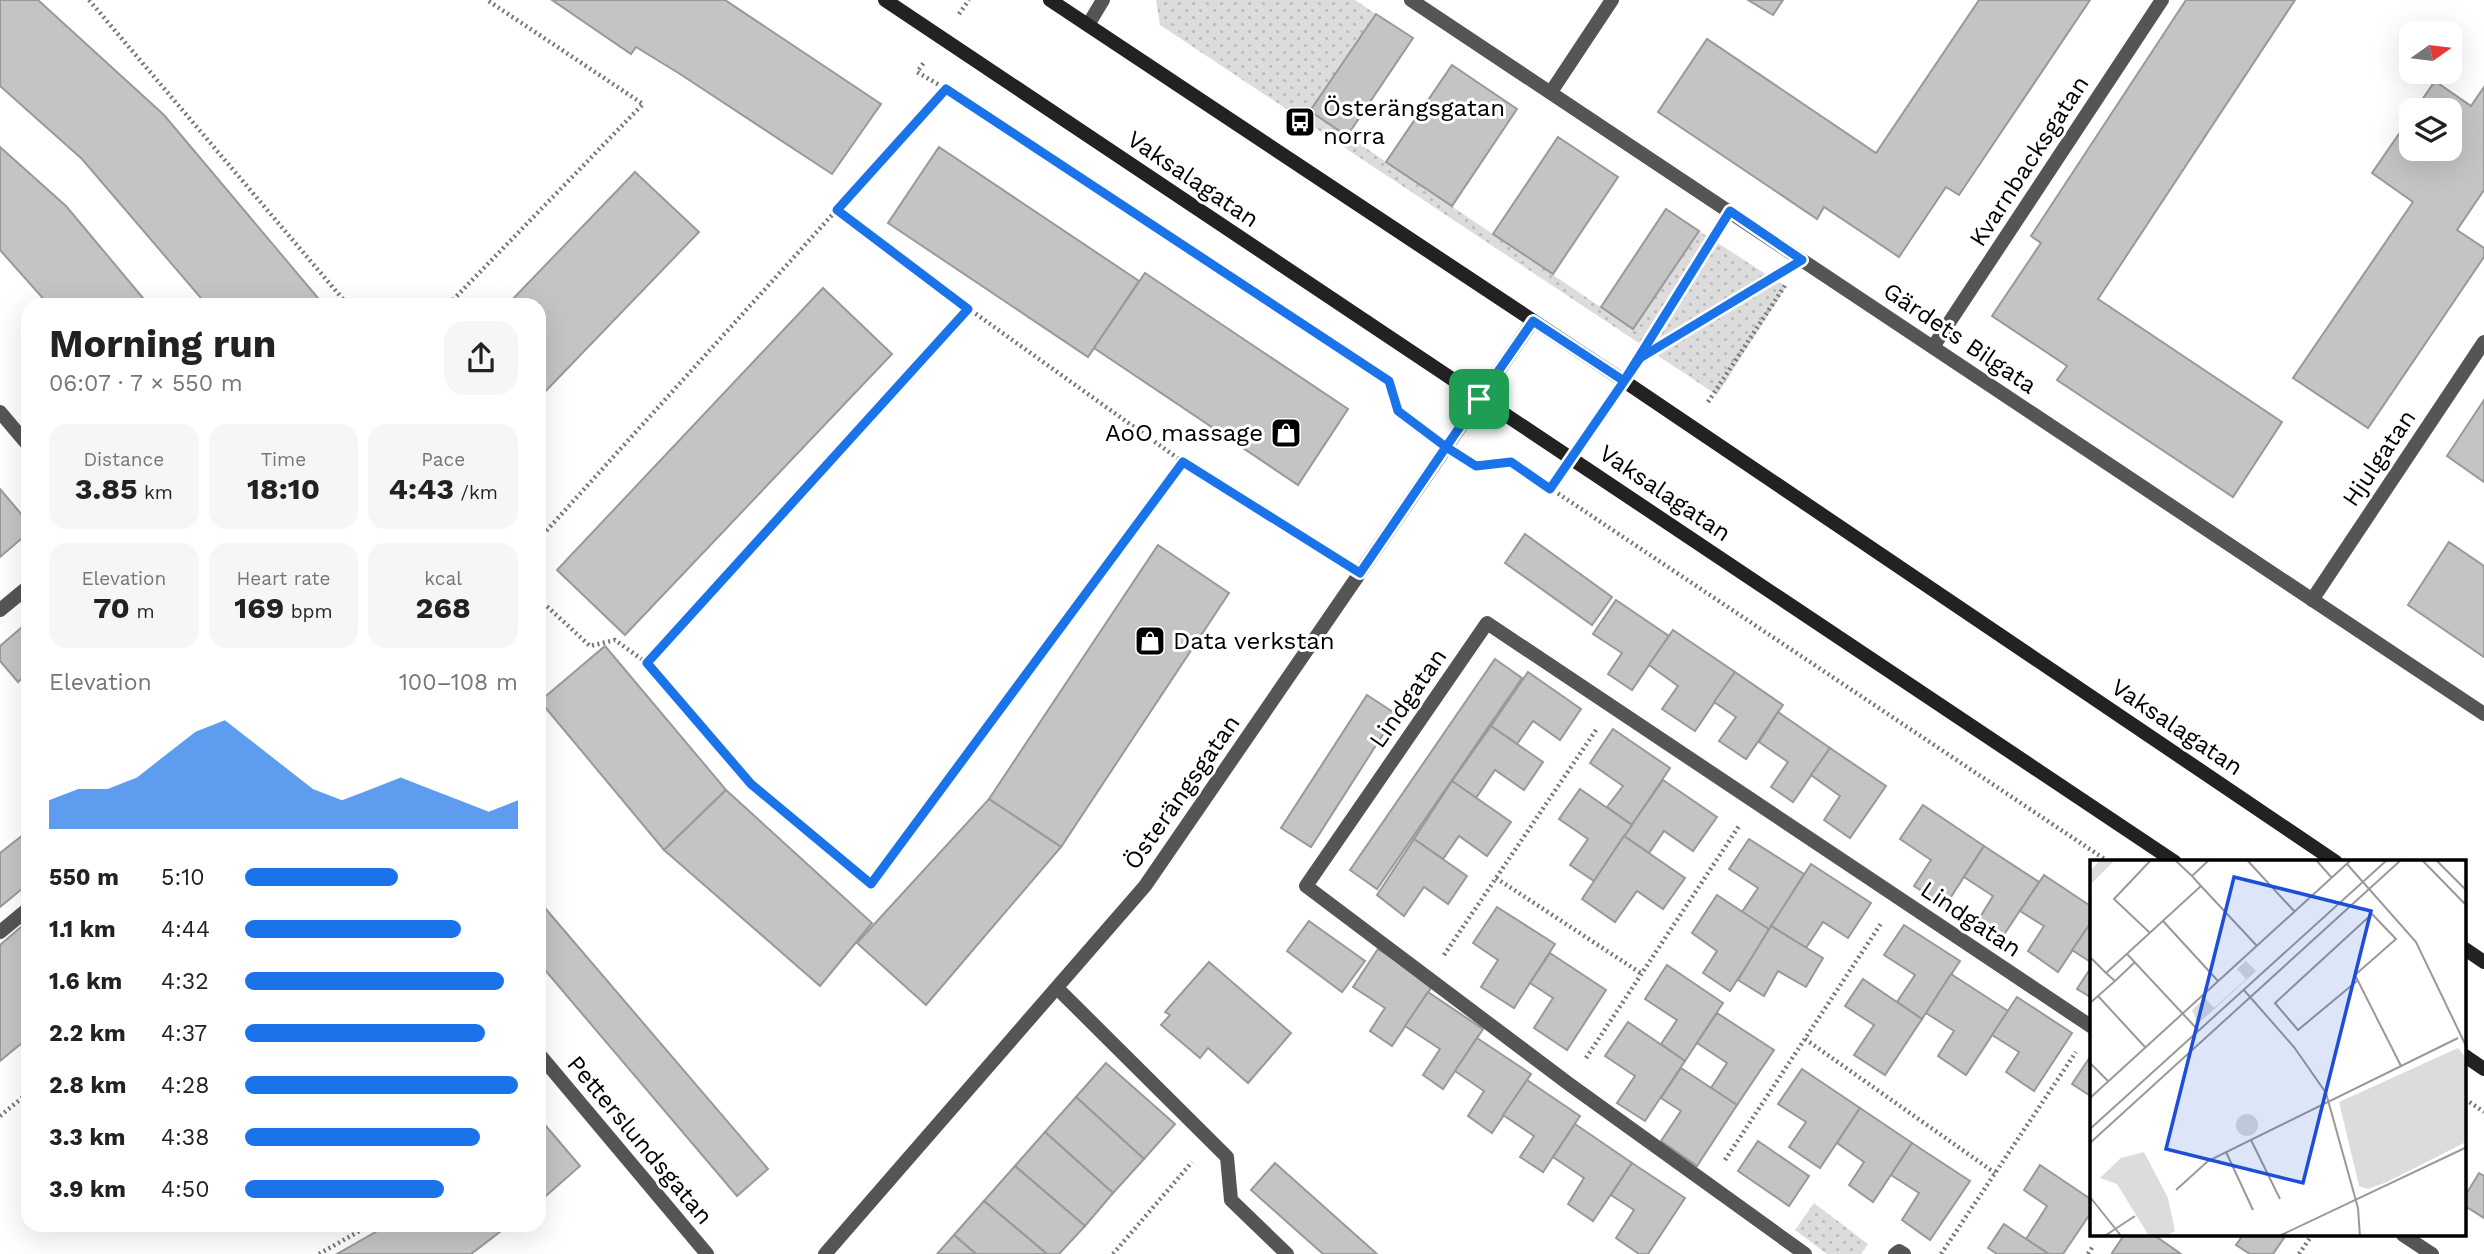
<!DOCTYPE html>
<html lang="en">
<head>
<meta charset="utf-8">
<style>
	:root { --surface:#fff; --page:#f6f6f6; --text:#222; --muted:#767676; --accent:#1a73e8 }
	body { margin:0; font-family:"Work Sans",sans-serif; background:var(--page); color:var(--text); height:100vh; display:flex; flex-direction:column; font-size:26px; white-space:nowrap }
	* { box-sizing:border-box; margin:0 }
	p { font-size:23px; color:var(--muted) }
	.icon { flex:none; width:38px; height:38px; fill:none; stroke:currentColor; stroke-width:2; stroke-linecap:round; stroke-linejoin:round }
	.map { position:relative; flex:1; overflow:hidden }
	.details { position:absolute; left:21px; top:298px; width:525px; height:934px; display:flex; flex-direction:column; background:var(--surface); border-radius:21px; box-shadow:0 7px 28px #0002 }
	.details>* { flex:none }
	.needle { width:46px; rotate:76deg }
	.fabs { position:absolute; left:2399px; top:21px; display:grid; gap:14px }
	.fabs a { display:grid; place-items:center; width:63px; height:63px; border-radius:14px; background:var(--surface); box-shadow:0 7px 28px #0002; font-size:35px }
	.pin { position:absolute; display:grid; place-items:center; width:60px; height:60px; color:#fff; margin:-30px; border-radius:14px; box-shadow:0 4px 10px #0006 }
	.round { display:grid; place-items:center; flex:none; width:74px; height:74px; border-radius:21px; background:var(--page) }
	.summary { display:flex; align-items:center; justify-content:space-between; height:119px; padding:0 28px }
	h1 { font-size:38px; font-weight:700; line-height:52px }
	.figures { display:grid; grid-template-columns:repeat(3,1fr); gap:10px; height:119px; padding:7px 28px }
	.figures div { display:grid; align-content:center; border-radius:18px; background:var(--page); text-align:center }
	.figures b { font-size:30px; font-weight:700 }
	.figures small { font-size:19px; font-weight:400 }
	.figures p { font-size:19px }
	.chart { height:196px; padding:14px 28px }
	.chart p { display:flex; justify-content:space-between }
	.chart svg { width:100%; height:126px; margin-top:7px; fill:var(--accent); opacity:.7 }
	ul { padding:0 28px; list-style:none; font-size:23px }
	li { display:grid; grid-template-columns:112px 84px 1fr; align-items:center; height:52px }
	li i { height:18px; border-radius:9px; background:var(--accent) }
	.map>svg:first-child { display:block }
	.grass { fill:url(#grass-dots) }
	.building { fill:#c4c4c4; stroke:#999; stroke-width:2 }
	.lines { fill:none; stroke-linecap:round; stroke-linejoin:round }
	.path { stroke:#777; stroke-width:4.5; stroke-dasharray:2 3.5; stroke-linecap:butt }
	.service { stroke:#555; stroke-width:14 }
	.minor { stroke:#555; stroke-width:14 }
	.secondary { stroke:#222; stroke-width:14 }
	.route-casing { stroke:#fff; stroke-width:14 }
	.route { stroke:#1a73e8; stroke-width:9 }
	.labels { text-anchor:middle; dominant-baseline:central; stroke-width:6; stroke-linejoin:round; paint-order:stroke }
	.poi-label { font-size:24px; fill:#000; stroke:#fff; text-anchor:start }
	.street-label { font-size:24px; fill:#000; stroke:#fff }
	.inset-road { fill:none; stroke:#999; stroke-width:2 }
	.view { fill:#1d4ed8; fill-opacity:0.15; stroke:#1d4ed8; stroke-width:3.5 }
	.inset-edge { fill:none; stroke:#000; stroke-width:3.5 }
</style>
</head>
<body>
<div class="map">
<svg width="2484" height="1254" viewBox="0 0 2484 1254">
	<defs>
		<pattern id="grass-dots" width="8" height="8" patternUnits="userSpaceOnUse" patternTransform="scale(1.75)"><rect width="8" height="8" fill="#dcdcdc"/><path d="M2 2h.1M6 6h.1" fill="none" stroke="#bbb" stroke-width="1.8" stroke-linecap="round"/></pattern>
	</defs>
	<rect width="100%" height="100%" fill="#fff"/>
	<g class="grass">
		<polygon points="1156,0 1355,0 1376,14 1311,111 1633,329 1699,231 1786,287 1717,395 1160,25"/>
		<polygon points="1814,1203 1868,1244 1861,1254 1827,1254 1795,1230"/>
	</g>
	<g class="building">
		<polygon points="0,0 38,0 164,115 323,304 206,304 82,159 0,86"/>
		<polygon points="552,0 725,0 881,104 832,174 680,74 636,47 631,54"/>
		<polygon points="1748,0 1783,0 1773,15"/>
		<polygon points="1979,0 2090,0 1959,195 1946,187 1899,257 1824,207 1817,219 1658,112 1707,39 1876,153"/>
		<polygon points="2186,0 2295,0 2098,299 2282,422 2233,497 2057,380 2067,366 1992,316 2041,243 2031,236"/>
		<polygon points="1376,14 1413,38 1347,136 1310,111"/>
		<polygon points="1452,65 1517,109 1452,206 1386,162"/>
		<polygon points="2435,81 2471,106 2484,87 2484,190 2457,230 2484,248 2484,257 2368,428 2293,378 2413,202 2372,173 2412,115 2412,149 2450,149 2450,110 2415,110"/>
		<polygon points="1558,137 1618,177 1553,274 1493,234"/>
		<polygon points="0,147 66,206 148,304 48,304 0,250"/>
		<polygon points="939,147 1139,281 1088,357 888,223"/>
		<polygon points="635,172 699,232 539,398 539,304 508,304"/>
		<polygon points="1666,209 1699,231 1633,329 1601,307"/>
		<polygon points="1145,273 1348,409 1298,485 1094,348"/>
		<polygon points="823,288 892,354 625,635 557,570"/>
		<polygon points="2484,400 2484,482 2447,456"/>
		<polygon points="0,489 28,522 28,533 0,557"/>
		<polygon points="1525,534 1612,597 1592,625 1505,563"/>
		<polygon points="2449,542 2484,566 2484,657 2408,605"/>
		<polygon points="1158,545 1229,593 1061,847 989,799"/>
		<polygon points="1616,600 1669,636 1632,690 1608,674 1622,653 1593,634"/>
		<polygon points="28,622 28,673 18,682 0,661 0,646"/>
		<polygon points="1673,630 1735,672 1695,731 1662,709 1678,686 1649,665"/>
		<polygon points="605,646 726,790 664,850 540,701"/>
		<polygon points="1495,659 1522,678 1377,889 1350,870"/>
		<polygon points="1528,672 1581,709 1560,740 1533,721 1517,744 1491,726"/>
		<polygon points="1735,672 1783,705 1746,759 1719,741 1736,717 1714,702"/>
		<polygon points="1367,695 1396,714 1311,847 1281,828"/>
		<polygon points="1778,712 1830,748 1793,802 1771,787 1788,762 1759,742"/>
		<polygon points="1491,726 1543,762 1524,790 1495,770 1476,798 1452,781"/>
		<polygon points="1613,729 1670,768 1632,825 1607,807 1623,786 1590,763"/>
		<polygon points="1830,748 1886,786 1850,838 1824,820 1840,796 1811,775"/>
		<polygon points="1663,780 1717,817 1693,851 1664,831 1649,853 1624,836"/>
		<polygon points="1452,781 1511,822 1487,856 1459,836 1443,859 1414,839"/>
		<polygon points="1580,789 1632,825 1594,881 1570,865 1588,839 1559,819"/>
		<polygon points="726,790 872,923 820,986 664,850"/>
		<polygon points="989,799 1061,847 926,1005 857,943"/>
		<polygon points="1923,805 1984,846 1945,906 1914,886 1931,860 1900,839"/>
		<polygon points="28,831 28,884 0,907 0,853"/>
		<polygon points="1624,836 1685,878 1663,909 1637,891 1615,922 1582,899"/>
		<polygon points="1414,839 1467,876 1448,904 1424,887 1404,916 1377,895"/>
		<polygon points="1749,839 1804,874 1770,930 1742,912 1758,888 1729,869"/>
		<polygon points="1984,846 2039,882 2001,939 1977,922 1993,896 1964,877"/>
		<polygon points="1811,864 1871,903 1848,938 1823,922 1806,948 1771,926"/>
		<polygon points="2044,875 2092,907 2092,921 2058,972 2028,951 2044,926 2020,911"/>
		<polygon points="1717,895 1770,930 1730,991 1703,973 1717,951 1692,933"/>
		<polygon points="539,901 768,1169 737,1196 539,963"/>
		<polygon points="1497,907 1555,944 1514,1008 1481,987 1498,960 1473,943"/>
		<polygon points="28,921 28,1038 0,1061 0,945"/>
		<polygon points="1309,921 1365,961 1342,992 1287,951"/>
		<polygon points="2092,921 2092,963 2072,950"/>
		<polygon points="1904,925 1960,961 1922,1019 1897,1002 1915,975 1884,955"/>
		<polygon points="1771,926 1823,958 1806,987 1778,971 1764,996 1738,980"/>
		<polygon points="1378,949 1433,985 1392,1046 1370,1031 1385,1008 1353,987"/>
		<polygon points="1550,953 1606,990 1567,1050 1534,1028 1553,998 1530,983"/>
		<polygon points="1209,962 1291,1033 1248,1083 1208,1048 1200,1058 1161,1025 1170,1015 1165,1012"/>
		<polygon points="1667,965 1723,1003 1685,1061 1661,1044 1677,1020 1645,999"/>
		<polygon points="2092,966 2092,998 2077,989"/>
		<polygon points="1951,974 2008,1011 1966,1075 1938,1056 1954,1031 1926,1013"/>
		<polygon points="1863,979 1922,1019 1885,1075 1854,1055 1874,1025 1845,1006"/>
		<polygon points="1428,992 1483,1029 1443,1089 1423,1075 1440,1049 1405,1026"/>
		<polygon points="2017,997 2072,1033 2034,1091 2006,1072 2019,1052 1992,1035"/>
		<polygon points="1717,1013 1774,1050 1737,1105 1711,1088 1727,1063 1697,1043"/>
		<polygon points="1628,1022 1685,1061 1645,1121 1617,1103 1635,1076 1605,1056"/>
		<polygon points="1477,1038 1531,1074 1492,1133 1468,1116 1484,1091 1455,1071"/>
		<polygon points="2092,1054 2092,1097 2072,1084"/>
		<polygon points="1106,1063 1175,1124 1144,1159 1076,1097"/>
		<polygon points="1681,1068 1737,1105 1697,1166 1661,1141 1681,1111 1661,1098"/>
		<polygon points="1802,1069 1860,1108 1820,1168 1789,1147 1806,1122 1778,1104"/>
		<polygon points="1527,1080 1580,1116 1543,1172 1520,1157 1534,1136 1503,1115"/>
		<polygon points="1076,1097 1144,1159 1113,1193 1045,1132"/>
		<polygon points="1860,1108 1912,1143 1873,1202 1849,1185 1864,1162 1837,1143"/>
		<polygon points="539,1118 580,1166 539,1202"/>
		<polygon points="1575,1124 1632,1163 1593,1221 1568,1204 1584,1178 1553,1157"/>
		<polygon points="1045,1132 1113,1193 1085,1226 1015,1166"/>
		<polygon points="1758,1141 1809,1176 1789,1206 1738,1171"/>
		<polygon points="1912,1143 1970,1181 1930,1240 1902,1220 1919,1193 1891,1175"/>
		<polygon points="1275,1163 1377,1254 1323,1254 1251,1190"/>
		<polygon points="1632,1163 1685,1198 1648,1254 1639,1254 1616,1238 1634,1210 1611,1195"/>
		<polygon points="2040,1165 2092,1200 2092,1211 2063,1254 2049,1254 2026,1239 2047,1206 2024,1190"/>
		<polygon points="1015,1166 1085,1226 1059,1254 1047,1254 984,1201"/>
		<polygon points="2479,1173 2484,1176 2484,1218 2465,1206 2465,1196"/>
		<polygon points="984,1201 1047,1254 976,1254 954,1235"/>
		<polygon points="2004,1224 2026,1239 2049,1254 1997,1254 1988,1248"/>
		<polygon points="388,1225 509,1225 471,1254 337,1254"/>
		<polygon points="954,1235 976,1254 937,1254"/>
		<polygon points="2124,1235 2154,1235 2181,1254 2114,1254 2112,1253"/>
		<polygon points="2243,1235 2286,1235 2273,1254 2250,1254 2236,1245"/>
	</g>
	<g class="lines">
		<g class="path">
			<polyline points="89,0 347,304"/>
			<polyline points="959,14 969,0"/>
			<polyline points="946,89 1389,381 1398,411 1422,429"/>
			<polyline points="837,210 969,309"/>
			<polyline points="449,304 643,104 487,0"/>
			<polyline points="1642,355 1714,238"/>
			<polyline points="1641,358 1774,277"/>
			<polyline points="1708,402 1786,284"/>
			<polyline points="1588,433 1607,406"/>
			<polyline points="1183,462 969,309 647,663 751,784 871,884 1183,462 1335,558"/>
			<polyline points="1470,462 1476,466 1511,462 2109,862"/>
			<polyline points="539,539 946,89 917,72 925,61"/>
			<polyline points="539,599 590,646 615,640 647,663"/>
			<polyline points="1496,878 1642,974"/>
			<polyline points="1444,955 1596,730"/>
			<polyline points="1805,1039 1995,1173"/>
			<polyline points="1586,1058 1739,826"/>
			<polyline points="2465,1099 2484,1112"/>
			<polyline points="0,1116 28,1093"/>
			<polyline points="1725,1160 1882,922"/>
			<polyline points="319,1254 370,1225"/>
			<polyline points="1113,1254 1192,1162"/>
			<polyline points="1941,1254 2076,1052"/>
			<polyline points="2088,1254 2093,1246"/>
			<polyline points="2299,1254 2312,1235"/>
		</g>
		<polyline class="service" points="1057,988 1227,1157 1231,1200 1287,1254"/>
		<g class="minor">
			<polyline points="1411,0 2484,714"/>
			<polyline points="1088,25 1103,0"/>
			<polyline points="1551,92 1612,0"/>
			<polyline points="1933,347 2162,0"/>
			<polyline points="0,412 28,445"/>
			<polyline points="2312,600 2484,342"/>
			<polyline points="0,610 28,587"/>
			<polyline points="0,932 28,909"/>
			<polyline points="539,1054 707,1254"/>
			<polyline points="2403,1235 2432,1254"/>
			<polyline points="825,1254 1145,886 1533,321"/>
			<polyline points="1805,1254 1569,1084 1306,886 1487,623 2092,1027"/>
			<polyline points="1895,1254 1899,1251 1904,1254"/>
		</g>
		<g class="secondary">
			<polyline points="885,0 2175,862"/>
			<polyline points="1050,0 1624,381 2336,862"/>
			<polyline points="2465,949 2484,962"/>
			<polyline points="2465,1056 2484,1069"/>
		</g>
	</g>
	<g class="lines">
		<g class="route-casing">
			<polyline id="route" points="1479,399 1446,447 1398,411 1389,381 946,89 837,210 968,309 647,663 751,784 871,884 1183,462 1360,573 1446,447 1476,466 1511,462 1550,489 1640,358 1802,260 1730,211 1624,381 1533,321 1479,399"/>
		</g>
		<use href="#route" class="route"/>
	</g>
	<defs>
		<g id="bus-square" transform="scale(1.575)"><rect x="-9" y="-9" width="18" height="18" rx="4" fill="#000" stroke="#fff"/><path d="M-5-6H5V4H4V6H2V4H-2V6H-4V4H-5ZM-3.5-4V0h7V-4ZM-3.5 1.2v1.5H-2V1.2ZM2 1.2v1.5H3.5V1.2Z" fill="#fff"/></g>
		<g id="shop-square" transform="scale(1.575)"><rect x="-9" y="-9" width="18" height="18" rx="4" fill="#000" stroke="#fff"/><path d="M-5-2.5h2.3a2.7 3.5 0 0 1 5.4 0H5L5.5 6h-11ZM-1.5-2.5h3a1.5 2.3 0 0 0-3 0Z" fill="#fff"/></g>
	</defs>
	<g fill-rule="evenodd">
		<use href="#bus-square" x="1300" y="122"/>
		<use href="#shop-square" x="1286" y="433"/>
		<use href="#shop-square" x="1150" y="641"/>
	</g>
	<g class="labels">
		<g class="poi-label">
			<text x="1323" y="108">Österängsgatan<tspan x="1323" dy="28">norra</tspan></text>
			<text x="1263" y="433" text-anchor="end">AoO massage</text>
			<text x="1173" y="641">Data verkstan</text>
		</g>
		<g class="street-label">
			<text transform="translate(2029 161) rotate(-57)">Kvarnbacksgatan</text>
			<text transform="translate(1193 179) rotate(34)">Vaksalagatan</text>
			<text transform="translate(1960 338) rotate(34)">Gärdets Bilgata</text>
			<text transform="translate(2379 458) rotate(-56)">Hjulgatan</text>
			<text transform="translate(1665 493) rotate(34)">Vaksalagatan</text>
			<text transform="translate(1408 698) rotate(-55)">Lindgatan</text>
			<text transform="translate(2177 727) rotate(34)">Vaksalagatan</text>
			<text transform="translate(1182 792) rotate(-55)">Österängsgatan</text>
			<text transform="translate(1971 919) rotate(34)">Lindgatan</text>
			<text transform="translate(640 1140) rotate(50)">Petterslundsgatan</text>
		</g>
	</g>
	<g transform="translate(2090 860)">
		<rect width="376" height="376" fill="#fff"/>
		<path d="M10,0h15l-25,25v-14zM156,101l10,10 -56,51h-3l-5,-12 13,-12 9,10 32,-29 -9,-10zM146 265a11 11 0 1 1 22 0a11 11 0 1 1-22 0ZM54,292l24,46 7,33 -9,5h-17l-32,-52 -17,-6 21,-20z" fill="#dcdcdc"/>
		<path d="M368,188l8,10v84l-79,40 -19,7 -9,-3 -20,-84z" fill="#dcdcdc"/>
		<path class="inset-road" d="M85,0l17,16M157,0l48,52M226,0l16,18M332,0l45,46M346,0l31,31M257,4l69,78 51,106M111,26l56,60M73,61l55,60M60,73l-36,-34 37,-39M37,94l71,76M0,97l16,16M25,121l20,-19M267,121l-59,49 -23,-27 97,-89 24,25 -41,36 46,91M153,129l51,58 32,46 32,115 2,29M8,136l47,51M0,143l25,-22 -9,-8 95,-87 -9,-10 17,-16M0,203l18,18M0,238l261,-238M0,269l297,-269M161,280l29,59M0,283l311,-283M136,292l27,58M86,330l32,-29 250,-123M0,337l32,40M13,377l32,-21M187,377l190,-90"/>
		<path class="view" d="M144,17l137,34 -68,272 -137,-34z"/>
		<rect width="376" height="376" class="inset-edge"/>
	</g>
</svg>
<div class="fabs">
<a><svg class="needle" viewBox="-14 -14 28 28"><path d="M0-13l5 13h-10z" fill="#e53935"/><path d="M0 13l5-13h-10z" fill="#767676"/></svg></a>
<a><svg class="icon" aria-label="layers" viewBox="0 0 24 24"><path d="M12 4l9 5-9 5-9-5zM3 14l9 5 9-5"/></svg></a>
</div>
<div class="pin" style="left:1479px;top:399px;background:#1e9e55"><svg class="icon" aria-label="arrive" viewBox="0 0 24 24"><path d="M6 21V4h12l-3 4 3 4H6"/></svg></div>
<section class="details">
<div class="summary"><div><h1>Morning run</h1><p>06:07 · 7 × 550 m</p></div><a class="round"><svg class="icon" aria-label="share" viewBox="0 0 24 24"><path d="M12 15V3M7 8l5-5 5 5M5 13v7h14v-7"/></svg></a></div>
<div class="figures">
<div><p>Distance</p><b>3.85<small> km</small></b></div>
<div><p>Time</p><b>18:10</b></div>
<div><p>Pace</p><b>4:43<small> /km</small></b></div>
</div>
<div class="figures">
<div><p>Elevation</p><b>70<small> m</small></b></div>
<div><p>Heart rate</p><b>169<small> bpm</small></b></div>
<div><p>kcal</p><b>268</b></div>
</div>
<div class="chart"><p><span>Elevation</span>100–108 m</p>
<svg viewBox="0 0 160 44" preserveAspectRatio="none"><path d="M0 44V34L10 30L20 30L30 26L40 18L50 10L60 6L70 14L80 22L90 30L100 34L110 30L120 26L130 30L140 34L150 38L160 34V44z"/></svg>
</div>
<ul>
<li><b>550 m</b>5:10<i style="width:56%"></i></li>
<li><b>1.1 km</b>4:44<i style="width:79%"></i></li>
<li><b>1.6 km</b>4:32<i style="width:95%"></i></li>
<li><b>2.2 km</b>4:37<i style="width:88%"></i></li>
<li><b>2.8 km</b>4:28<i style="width:100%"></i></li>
<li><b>3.3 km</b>4:38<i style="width:86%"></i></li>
<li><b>3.9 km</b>4:50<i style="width:73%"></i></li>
</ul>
</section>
</div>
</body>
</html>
